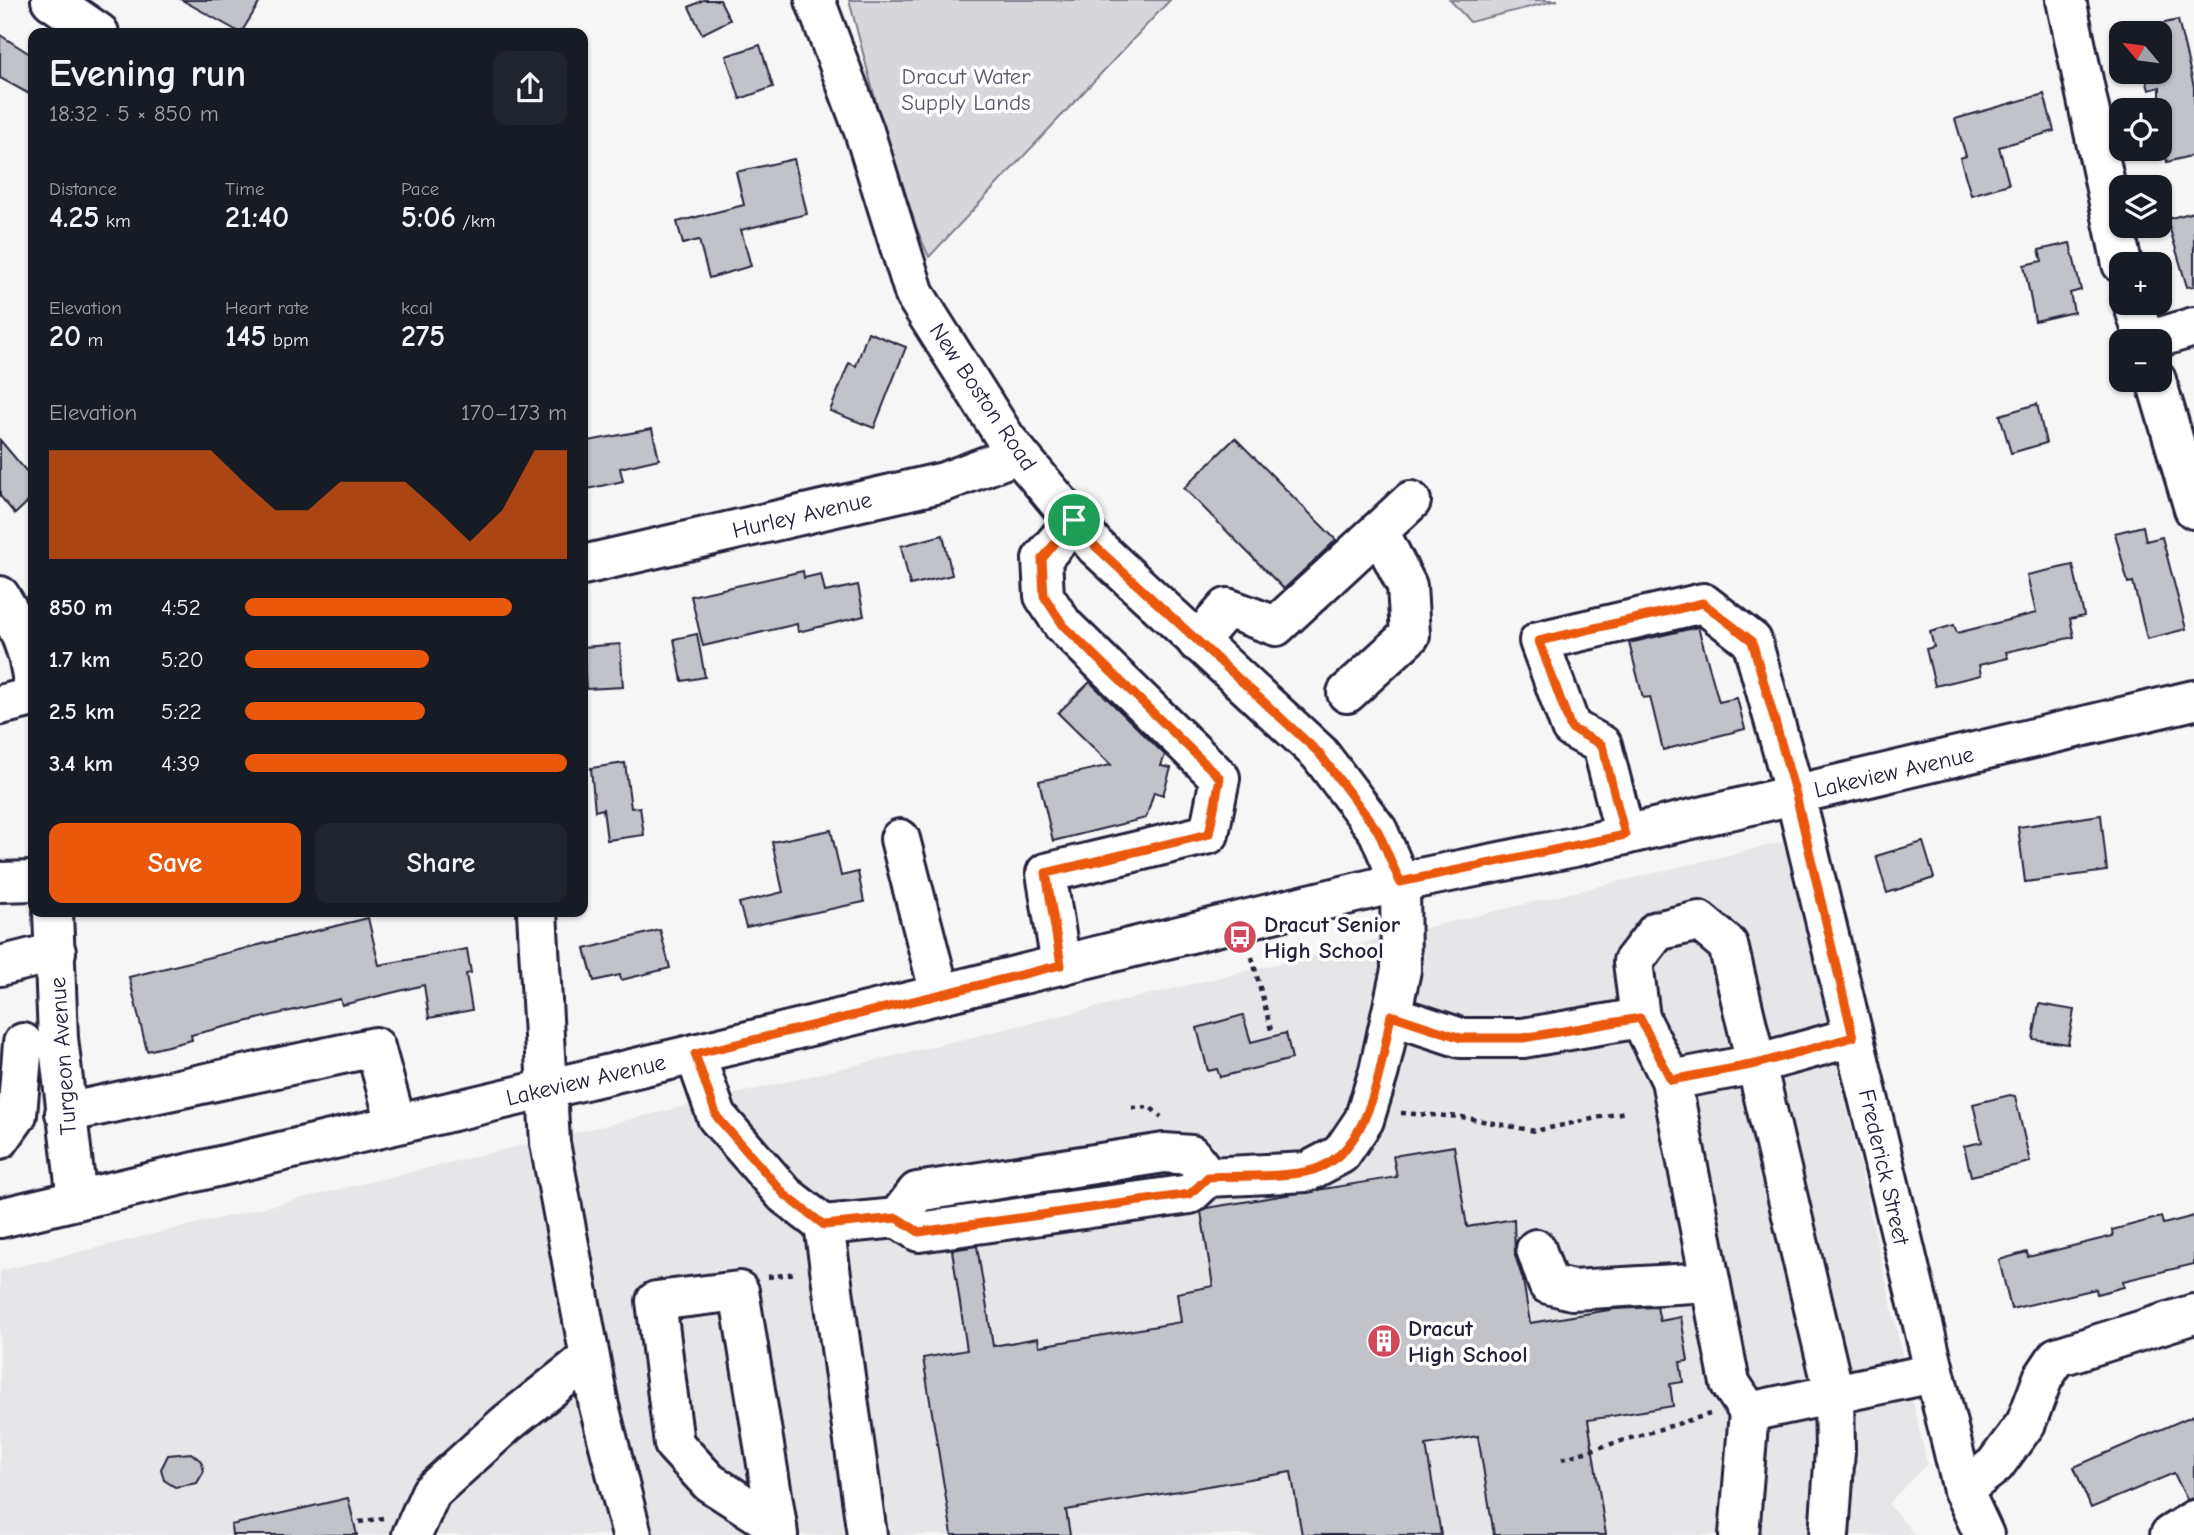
<!DOCTYPE html>
<html lang="en">
<head>
<meta charset="utf-8">
<style>
	:root { --surface:#171b24; --page:#20242c; --text:#f1f3f6; --muted:#9ea1a6; --accent:#ea580c }
	body { margin:0; font-family:"Comic Neue",sans-serif; background:var(--page); color:var(--text); height:100vh; display:flex; flex-direction:column; font-size:26px; white-space:nowrap }
	* { box-sizing:border-box; margin:0 }
	p { font-size:23px; color:var(--muted) }
	.icon { flex:none; width:38px; height:38px; fill:none; stroke:currentColor; stroke-width:2; stroke-linecap:round; stroke-linejoin:round }
	.map { position:relative; flex:1; overflow:hidden }
	.side { position:absolute; left:28px; top:28px; width:560px; height:889px; display:flex; flex-direction:column; background:var(--surface); border-radius:14px; box-shadow:0 2px 5px #0004 }
	.side>* { flex:none }
	.needle { width:46px; rotate:299deg }
	.tools { position:absolute; left:2109px; top:21px; display:grid; gap:14px }
	.tools a { display:grid; place-items:center; width:63px; height:63px; border-radius:14px; background:var(--surface); box-shadow:0 2px 5px #0004; font-size:35px }
	.pin { position:absolute; display:grid; place-items:center; width:60px; height:60px; color:#fff; margin:-30px; border:4px solid #fff; border-radius:50%; box-shadow:0 2px 7px #0007 }
	.round { display:grid; place-items:center; flex:none; width:74px; height:74px; border-radius:14px; background:var(--page) }
	.summary { display:flex; align-items:center; justify-content:space-between; height:119px; padding:0 21px }
	h1 { font-size:38px; font-weight:600; line-height:52px }
	.stats { display:grid; grid-template-columns:repeat(3,1fr); gap:10px; height:119px; padding:7px 21px }
	.stats div { display:grid; align-content:center }
	.stats b { font-size:30px; font-weight:600 }
	.stats small { font-size:19px; font-weight:400 }
	.stats p { font-size:19px }
	.chart { height:196px; padding:14px 21px }
	.chart p { display:flex; justify-content:space-between }
	.chart svg { width:100%; height:126px; margin-top:7px; fill:var(--accent); opacity:.7 }
	.button { display:flex; gap:14px; margin-top:auto; padding:14px 21px }
	.button a { flex:1; height:80px; border-radius:14px; background:var(--accent); color:#fff; font-size:28px; font-weight:600; line-height:80px; text-align:center }
	.button a+a { background:var(--page); color:var(--text) }
	ul { padding:0 21px; list-style:none; font-size:23px }
	li { display:grid; grid-template-columns:112px 84px 1fr; align-items:center; height:52px }
	li i { height:18px; border-radius:9px; background:var(--accent) }
	.map>svg:first-child { display:block }
	.built { fill:#e6e6e9 }
	.green { fill:#d7d7db; stroke:#7c7c8b; stroke-width:2 }
	.building { fill:#c2c2c9; stroke:#22223b; stroke-width:2 }
	.lines { fill:none; stroke-linecap:round; stroke-linejoin:round }
	.minor-casing { stroke:#22223b; stroke-width:44 }
	.major-casing { stroke:#22223b; stroke-width:44 }
	.path { stroke:#22223b; stroke-width:4.5; stroke-dasharray:5 5; stroke-linecap:butt }
	.minor { stroke:#fff; stroke-width:38 }
	.major { stroke:#fff; stroke-width:38 }
	.route-casing { stroke:#fff; stroke-width:14 }
	.route { stroke:#ea580c; stroke-width:9 }
	.labels { text-anchor:middle; dominant-baseline:central; stroke-width:7; stroke-linejoin:round; paint-order:stroke }
	.park-label { font-size:23px; fill:#58586b; stroke:#fff }
	.street-label { font-size:23px; fill:#22223b; stroke:#fff }
	.poi-label { font-size:23px; font-weight:bold; fill:#22223b; stroke:#fff; text-anchor:start }
</style>
</head>
<body>
<div class="map">
<svg width="2194" height="1535" viewBox="0 0 2194 1535">
	<rect width="100%" height="100%" fill="#f6f6f7"/>
	<filter id="ink" filterUnits="userSpaceOnUse"><feTurbulence type="fractalNoise" baseFrequency=".0143" numOctaves="2"/><feDisplacementMap in="SourceGraphic" scale="14" xChannelSelector="R" yChannelSelector="G"/><feConvolveMatrix kernelMatrix="1 2 1 2 8 2 1 2 1" color-interpolation-filters="sRGB"/></filter>
	<g filter="url(#ink)">
		<polygon class="built" points="1787,841 1927,1464 1888,1504 1915,1535 0,1535 0,1271"/>
		<g class="green">
			<polygon points="849,0 1170,0 929,257 899,189"/>
			<polygon points="1450,0 1558,0 1470,22"/>
		</g>
		<g class="building">
			<polygon points="182,0 261,0 241,33"/>
			<polygon points="703,0 720,0 730,20 702,34 689,7"/>
			<polygon points="2178,20 2194,87 2194,155 2167,162 2160,135 2160,87 2149,90 2144,72 2160,72 2160,33 2135,33 2134,30"/>
			<polygon points="0,35 33,56 33,96 0,78"/>
			<polygon points="760,45 773,87 740,99 726,56"/>
			<polygon points="2044,94 2054,131 1999,147 2009,184 1971,195 1960,158 1966,156 1955,119"/>
			<polygon points="794,159 807,214 741,230 751,266 709,278 699,240 683,244 677,222 744,205 736,172"/>
			<polygon points="2194,212 2194,286 2187,287 2167,219"/>
			<polygon points="2070,243 2081,290 2070,293 2074,312 2035,321 2024,265 2042,261 2039,250"/>
			<polygon points="868,332 906,347 874,428 830,411 849,363 856,366"/>
			<polygon points="2037,404 2046,443 2011,453 2000,415"/>
			<polygon points="652,429 659,459 620,468 623,481 583,490 583,442"/>
			<polygon points="1235,438 1336,540 1284,589 1184,488"/>
			<polygon points="0,440 33,479 33,497 15,514 0,496"/>
			<polygon points="2143,526 2146,541 2162,537 2186,629 2147,639 2133,582 2128,583 2115,533"/>
			<polygon points="943,535 952,575 910,585 901,546"/>
			<polygon points="2073,565 2084,616 2070,619 2074,637 2006,652 2008,658 1979,665 1981,675 1935,686 1926,649 1934,647 1930,632 1954,625 1957,633 2036,613 2027,575"/>
			<polygon points="803,571 804,578 821,574 825,592 858,585 864,616 798,632 797,624 703,646 691,596"/>
			<polygon points="1698,627 1719,702 1737,698 1745,729 1663,750 1650,697 1643,698 1629,643"/>
			<polygon points="697,634 705,677 682,681 674,639"/>
			<polygon points="620,644 623,687 586,689 583,647"/>
			<polygon points="1090,682 1165,755 1161,766 1171,768 1163,795 1154,792 1146,818 1053,841 1039,781 1111,765 1058,713"/>
			<polygon points="625,763 631,808 640,807 644,835 607,840 603,809 595,811 591,768"/>
			<polygon points="2101,815 2107,871 2025,882 2018,827"/>
			<polygon points="831,830 841,876 858,872 864,902 746,927 739,903 783,892 772,842"/>
			<polygon points="1923,842 1934,878 1887,893 1876,856"/>
			<polygon points="368,918 379,965 467,949 471,973 466,974 472,1010 429,1018 424,985 342,1005 340,999 191,1035 192,1040 147,1051 129,977"/>
			<polygon points="660,930 670,968 621,980 620,975 594,981 585,949"/>
			<polygon points="2039,1004 2074,1010 2068,1044 2033,1039"/>
			<polygon points="1243,1015 1251,1042 1286,1033 1292,1059 1220,1077 1217,1069 1208,1071 1197,1028"/>
			<polygon points="2010,1095 2015,1096 2030,1162 1971,1176 1964,1146 1982,1142 1973,1104"/>
			<polygon points="1454,1146 1467,1227 1514,1219 1515,1255 1523,1280 1530,1323 1615,1309 1657,1307 1660,1321 1681,1317 1688,1361 1680,1362 1683,1382 1670,1384 1673,1406 1588,1420 1606,1535 1494,1535 1478,1436 1426,1445 1441,1535 1302,1535 1291,1472 1066,1510 1070,1535 952,1535 923,1358 967,1350 952,1250 977,1246 993,1346 1038,1338 1039,1346 1181,1322 1177,1293 1213,1286 1201,1212 1207,1208 1397,1177 1393,1156"/>
			<polygon points="2194,1216 2194,1264 2123,1281 2124,1287 2097,1294 2096,1289 2011,1309 1999,1260 2027,1252 2028,1257 2113,1236 2112,1230 2161,1217 2163,1224"/>
			<polygon points="2194,1415 2194,1498 2187,1500 2174,1473 2091,1508 2074,1467"/>
			<polygon points="191,1453 201,1461 204,1471 197,1483 175,1487 164,1480 161,1469 168,1455"/>
			<polygon points="348,1498 357,1535 232,1535 231,1525"/>
		</g>
		<g class="lines">
			<g class="minor-casing">
				<g id="minor">
					<polyline points="51,0 99,33"/>
					<polyline points="2066,0 2122,264"/>
					<polyline points="2133,303 2145,341"/>
					<polyline points="2147,341 2194,327"/>
					<polyline points="2156,380 2194,509"/>
					<polyline points="583,565 944,482 1018,454"/>
					<path d="M0,596c18,29 30,55 33,89"/>
					<polyline points="1197,642 1227,608 1276,626 1411,501"/>
					<polyline points="1347,693 1410,635 1407,586 1379,531"/>
					<polyline points="0,705 33,697"/>
					<polyline points="1625,835 1602,745 1571,728 1539,641 1703,603 1752,641 1795,795 1963,1490 1984,1535"/>
					<polyline points="900,839 940,994"/>
					<polyline points="0,882 33,881"/>
					<polyline points="53,912 58,1038 77,1200"/>
					<polyline points="537,912 550,1143 599,1406 632,1535"/>
					<polyline points="1061,965 1046,873 1209,834 1220,778 1063,625 1044,596 1042,559 1074,521"/>
					<polyline points="0,966 56,952"/>
					<polyline points="1391,1015 1461,1038 1523,1038 1640,1018 1633,962 1657,931 1699,921 1728,945 1834,1393 1835,1451 1829,1535"/>
					<polyline points="1640,1018 1671,1080 1730,1383 1749,1412 1739,1535"/>
					<polyline points="695,1054 717,1117 785,1195 824,1225 897,1218 919,1232 1190,1194 1208,1177 1307,1172 1341,1154 1364,1120 1379,1071 1401,970 1400,882 1378,831 1319,753 1095,546 1006,439 915,295 864,131 815,0"/>
					<polyline points="1671,1080 1756,1064 1853,1037"/>
					<polyline points="65,1113 375,1047 396,1123"/>
					<polyline points="0,1139 17,1115 23,1043"/>
					<polyline points="897,1218 917,1192 1164,1153 1191,1155 1208,1177"/>
					<polyline points="824,1225 867,1535"/>
					<polyline points="1536,1249 1548,1284 1572,1290 1710,1282"/>
					<polyline points="1749,1412 1934,1373"/>
					<polyline points="1963,1490 1995,1465 2026,1423 2043,1378 2057,1357 2194,1314"/>
					<polyline points="777,1526 709,1482 674,1444 656,1301 739,1291 777,1526 778,1535"/>
					<polyline points="412,1535 431,1492 506,1424 589,1358"/>
					<polyline points="2170,1535 2194,1520"/>
				</g>
			</g>
			<g class="major-casing">
				<polyline id="major" points="0,1218 695,1054 1400,882 1574,847 2194,700"/>
			</g>
			<g class="path">
				<polyline points="1252,957 1271,1030"/>
				<polyline points="1132,1108 1150,1107 1161,1117"/>
				<polyline points="1401,1113 1462,1117 1535,1131 1625,1112"/>
				<polyline points="768,1277 797,1273"/>
				<polyline points="1562,1459 1710,1414"/>
				<polyline points="359,1522 383,1518"/>
			</g>
			<use href="#minor" class="minor"/>
			<use href="#major" class="major"/>
		</g>
	</g>
	<g class="lines" filter="url(#ink)">
		<g class="route-casing">
			<path id="route" d="M1074,520l21,26 224,207 59,78 22,51 225,-47 -23,-90 -31,-17 -32,-87 164,-38 49,38 44,154 57,242 -97,27 -85,16 -31,-62 -117,20h-62l-70,-23c-11,53 -20,144 -86,157 -30,6 -66,3 -97,5l-18,17 -271,38 -22,-14 -73,7 -39,-30 -68,-78 -22,-63 366,-89 -15,-92 163,-39 11,-56 -157,-153 -19,-29 -2,-37z"/>
		</g>
		<use href="#route" class="route"/>
	</g>
	<defs>
		<g id="bus-disc" transform="scale(1.75)"><circle r="9.5" fill="#d1495b" stroke="#fff"/><path d="M-5-6H5V4H4V6H2V4H-2V6H-4V4H-5ZM-3.5-4V0h7V-4ZM-3.5 1.2v1.5H-2V1.2ZM2 1.2v1.5H3.5V1.2Z" fill="#fff"/></g>
		<g id="building-disc" transform="scale(1.75)"><circle r="9.5" fill="#d1495b" stroke="#fff"/><path d="M-4-6H4V6H1V3H-1V6H-4ZM-2.5-4.3h1.7v1.8h-1.7ZM.8-4.3h1.7v1.8H.8ZM-2.5-1h1.7V.8h-1.7ZM.8-1h1.7V.8H.8Z" fill="#fff"/></g>
	</defs>
	<g fill-rule="evenodd">
		<use href="#bus-disc" x="1240" y="937"/>
		<use href="#building-disc" x="1384" y="1341"/>
	</g>
	<g class="labels">
		<g class="park-label">
			<text x="966" y="76">Dracut Water<tspan x="966" dy="26">Supply Lands</tspan></text>
		</g>
		<g class="street-label">
			<text transform="translate(983 397) rotate(56)">New Boston Road</text>
			<text transform="translate(802 515) rotate(-13)">Hurley Avenue</text>
			<text transform="translate(1894 772) rotate(-13)">Lakeview Avenue</text>
			<text transform="translate(63 1056) rotate(-94)">Turgeon Avenue</text>
			<text transform="translate(586 1080) rotate(-13)">Lakeview Avenue</text>
			<text transform="translate(1884 1167) rotate(77)">Frederick Street</text>
		</g>
		<g class="poi-label">
			<text x="1264" y="924">Dracut Senior<tspan x="1264" dy="26">High School</tspan></text>
			<text x="1408" y="1328">Dracut<tspan x="1408" dy="26">High School</tspan></text>
		</g>
	</g>
</svg>
<div class="tools">
<a><svg class="needle" viewBox="-14 -14 28 28"><path d="M0-13l5 13h-10z" fill="#e53935"/><path d="M0 13l5-13h-10z" fill="#9ea1a6"/></svg></a>
<a><svg class="icon" aria-label="locate" viewBox="0 0 24 24"><circle cx="12" cy="12" r="6"/><path d="M12 2v4M12 18v4M2 12h4M18 12h4"/></svg></a>
<a><svg class="icon" aria-label="layers" viewBox="0 0 24 24"><path d="M12 4l9 5-9 5-9-5zM3 14l9 5 9-5"/></svg></a>
<a>+</a>
<a>−</a>
</div>
<div class="pin" style="left:1074px;top:520px;background:#1e9e55"><svg class="icon" aria-label="arrive" viewBox="0 0 24 24"><path d="M6 21V4h12l-3 4 3 4H6"/></svg></div>
<section class="side">
<div class="summary"><div><h1>Evening run</h1><p>18:32 · 5 × 850 m</p></div><a class="round"><svg class="icon" aria-label="share" viewBox="0 0 24 24"><path d="M12 15V3M7 8l5-5 5 5M5 13v7h14v-7"/></svg></a></div>
<div class="stats">
<div><p>Distance</p><b>4.25<small> km</small></b></div>
<div><p>Time</p><b>21:40</b></div>
<div><p>Pace</p><b>5:06<small> /km</small></b></div>
</div>
<div class="stats">
<div><p>Elevation</p><b>20<small> m</small></b></div>
<div><p>Heart rate</p><b>145<small> bpm</small></b></div>
<div><p>kcal</p><b>275</b></div>
</div>
<div class="chart"><p><span>Elevation</span>170–173 m</p>
<svg viewBox="0 0 160 44" preserveAspectRatio="none"><path d="M0 44V6L10 6L20 6L30 6L40 6L50 6L60 17L70 27L80 27L90 17L100 17L110 17L120 27L130 38L140 27L150 6L160 6V44z"/></svg>
</div>
<ul>
<li><b>850 m</b>4:52<i style="width:83%"></i></li>
<li><b>1.7 km</b>5:20<i style="width:57%"></i></li>
<li><b>2.5 km</b>5:22<i style="width:56%"></i></li>
<li><b>3.4 km</b>4:39<i style="width:100%"></i></li>
</ul>
<div class="button"><a>Save</a><a>Share</a></div>
</section>
</div>
</body>
</html>
